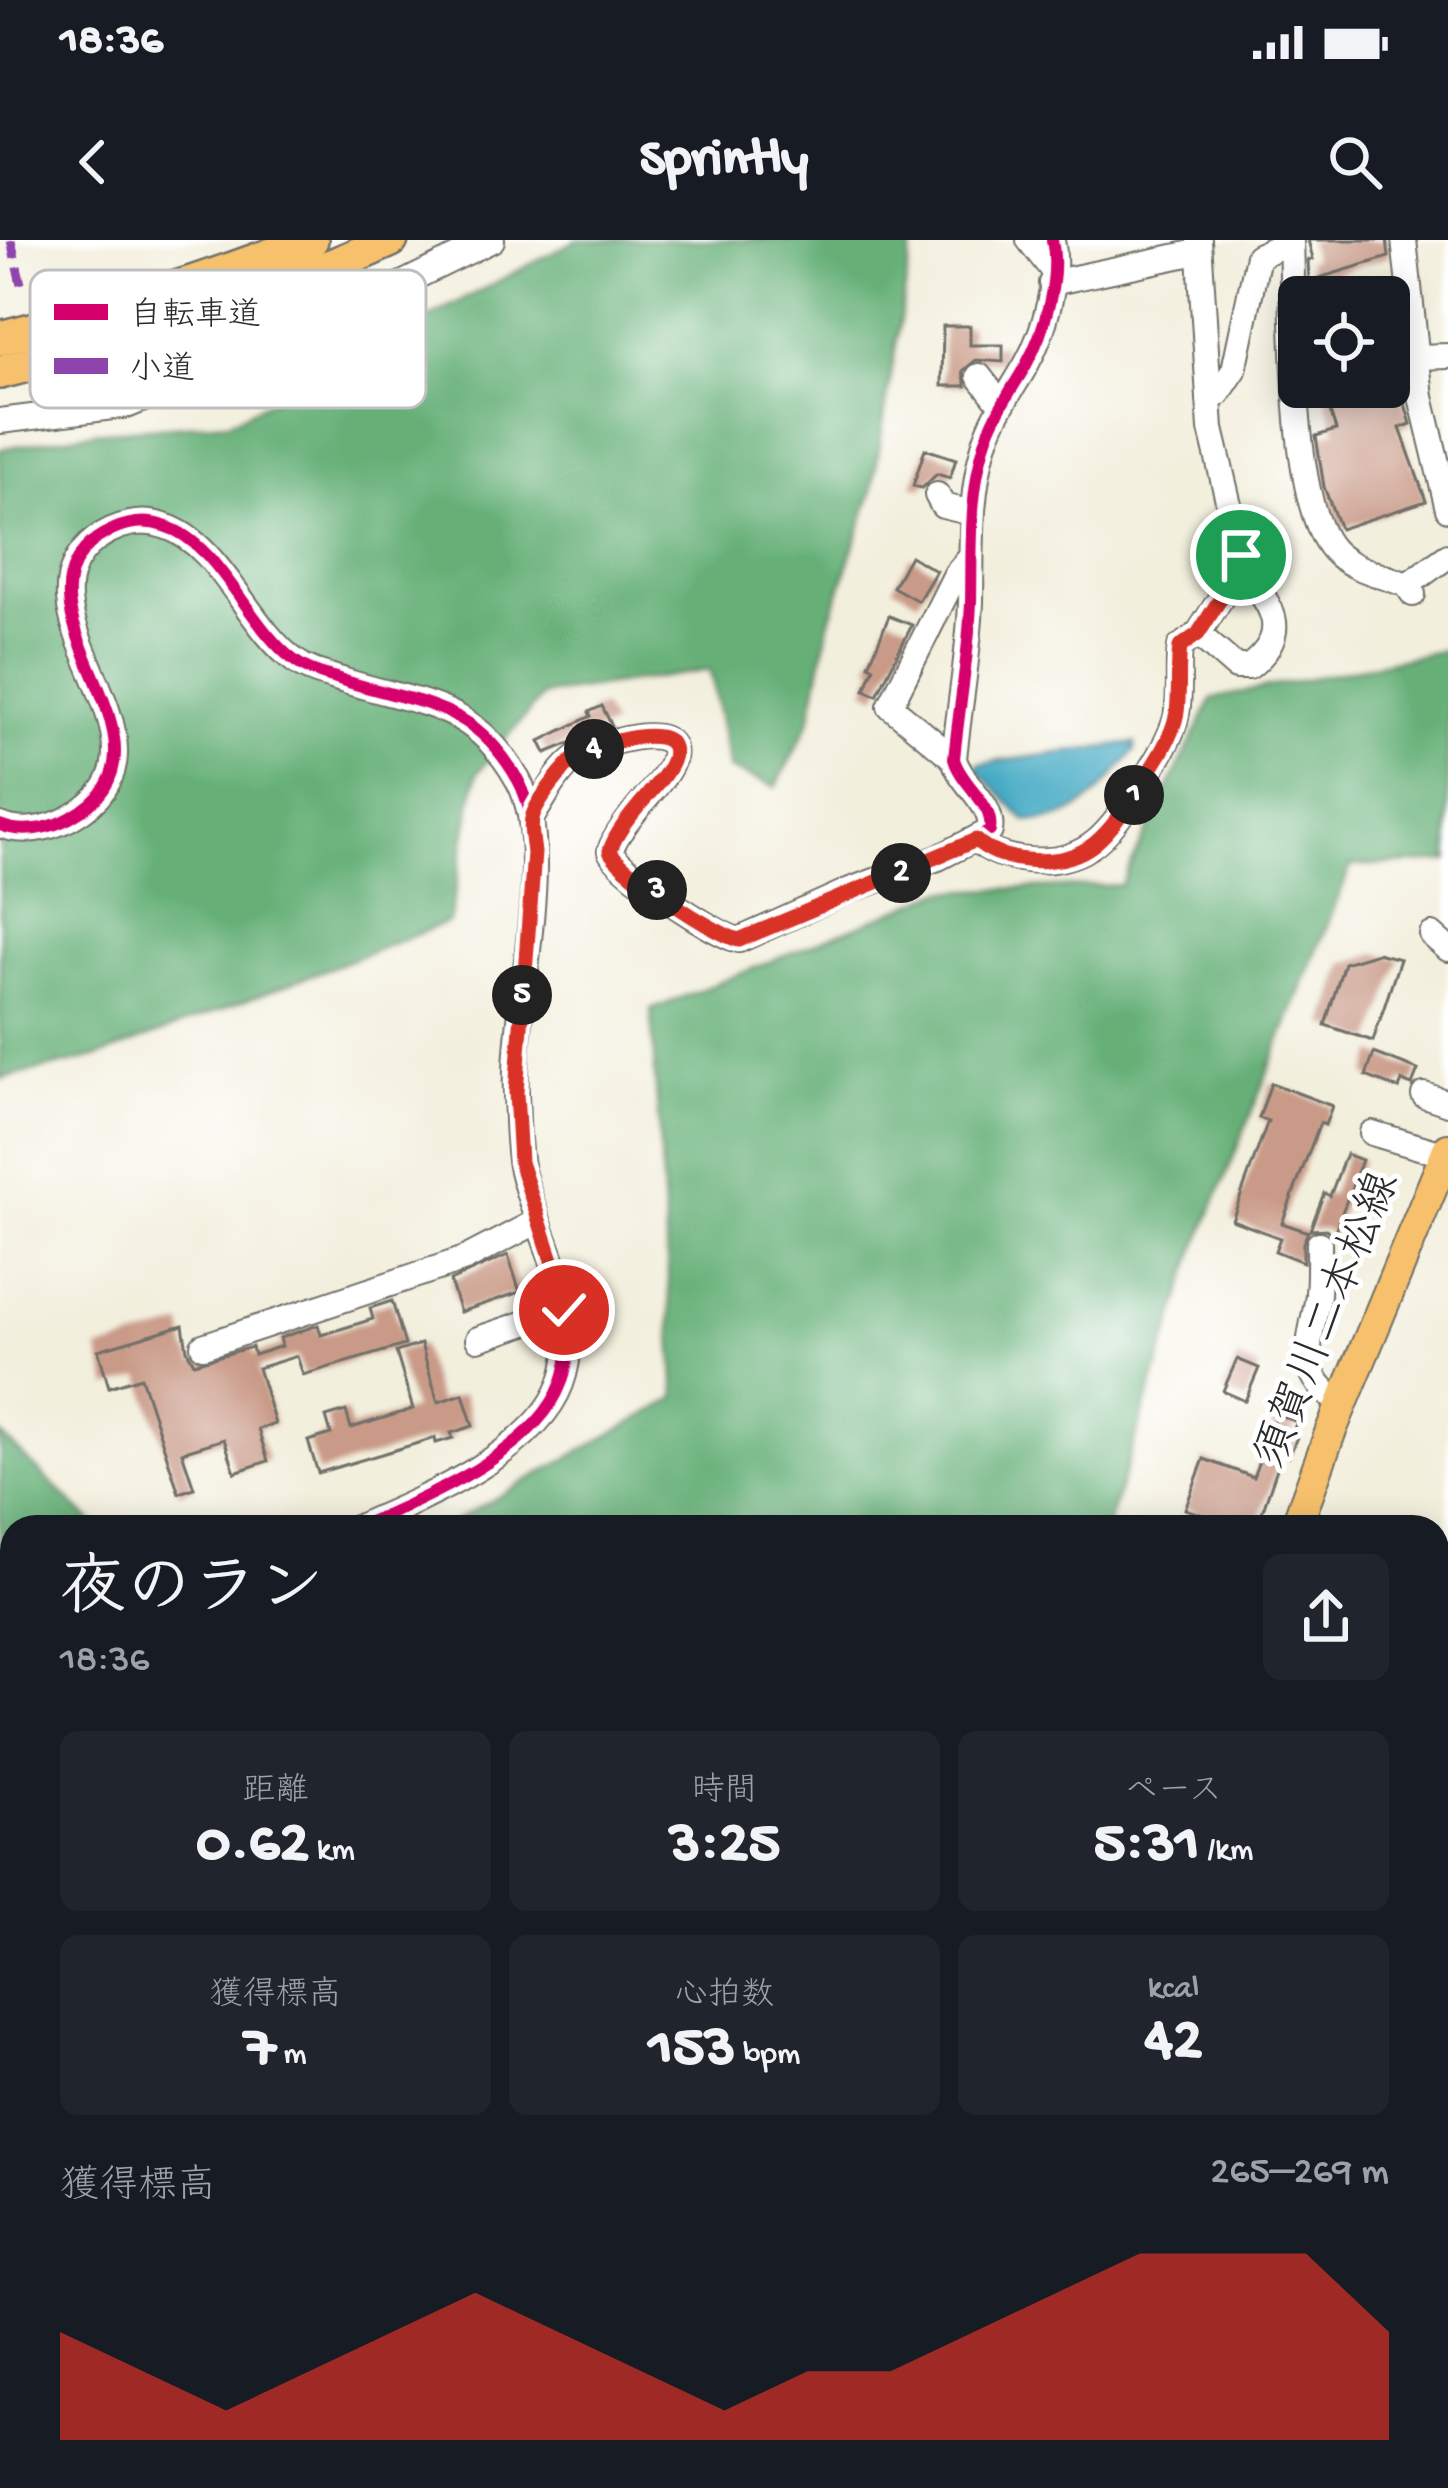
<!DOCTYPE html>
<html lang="ja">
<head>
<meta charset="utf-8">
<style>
	:root { --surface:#171b24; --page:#20242c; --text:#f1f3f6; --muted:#9ea1a6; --accent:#d93025 }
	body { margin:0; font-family:"Gochi Hand","Klee One",sans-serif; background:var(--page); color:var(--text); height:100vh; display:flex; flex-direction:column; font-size:45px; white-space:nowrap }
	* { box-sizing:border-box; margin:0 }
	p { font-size:39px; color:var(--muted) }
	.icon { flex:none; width:66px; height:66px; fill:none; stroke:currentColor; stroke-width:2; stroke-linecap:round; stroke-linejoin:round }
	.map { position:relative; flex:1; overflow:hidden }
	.panel { position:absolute; left:0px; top:1275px; width:1449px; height:975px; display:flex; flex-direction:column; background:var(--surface); border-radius:36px 36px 0 0; box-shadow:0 6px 30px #0003 }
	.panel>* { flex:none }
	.tools { position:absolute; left:1278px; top:36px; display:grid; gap:24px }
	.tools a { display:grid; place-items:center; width:132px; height:132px; border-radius:18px; background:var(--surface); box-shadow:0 6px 30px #0003; font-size:60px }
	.pin { position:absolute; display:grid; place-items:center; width:102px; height:102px; color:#fff; margin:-51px; border:6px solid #fff; border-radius:50%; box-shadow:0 3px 12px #0007 }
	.km { position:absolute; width:60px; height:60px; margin:-30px; border-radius:50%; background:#222; color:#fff; font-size:33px; line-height:60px; text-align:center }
	.round { display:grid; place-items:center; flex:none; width:126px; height:126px; border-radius:18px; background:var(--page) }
	.overview { display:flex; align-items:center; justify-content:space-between; height:204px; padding:0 60px }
	h1 { font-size:66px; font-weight:800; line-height:90px }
	.metrics { display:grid; grid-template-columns:repeat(3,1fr); gap:18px; height:204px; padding:12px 60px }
	.metrics div { display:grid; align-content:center; border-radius:18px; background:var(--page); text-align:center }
	.metrics b { font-size:60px; font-weight:800 }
	.metrics small { font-size:33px; font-weight:400 }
	.metrics p { font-size:33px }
	.chart { height:336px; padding:24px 60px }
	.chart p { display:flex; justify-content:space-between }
	.chart svg { width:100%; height:216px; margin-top:12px; fill:var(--accent); opacity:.7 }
	.status { display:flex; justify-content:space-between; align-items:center; height:84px; padding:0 60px; background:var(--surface); direction:ltr }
	.status svg { height:33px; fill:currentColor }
	header { display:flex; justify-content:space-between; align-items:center; height:156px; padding:0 60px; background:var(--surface); font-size:54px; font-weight:800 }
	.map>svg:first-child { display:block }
	.forest { fill:#66b078; stroke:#486e52; stroke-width:3 }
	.water { fill:#46abc5; stroke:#386b78; stroke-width:3 }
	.building { fill:#c99a87 }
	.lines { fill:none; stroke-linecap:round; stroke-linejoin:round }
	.minor-casing { stroke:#717069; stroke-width:28 }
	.major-casing { stroke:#717069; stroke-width:34 }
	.highway-casing { stroke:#717069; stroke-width:38 }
	.minor { stroke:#fff; stroke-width:24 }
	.major { stroke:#f7c06c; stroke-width:30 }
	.highway { stroke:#f7c06c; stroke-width:33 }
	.rail-casing { stroke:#2b2b2b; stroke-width:10 }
	.rail { stroke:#fff; stroke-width:6; stroke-dasharray:18; stroke-linecap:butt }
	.quiet { stroke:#8e44ad; stroke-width:9; stroke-dasharray:18 9; stroke-linecap:butt }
	.cycleway-casing { stroke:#fff; stroke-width:20 }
	.cycleway { stroke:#d6006c; stroke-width:12 }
	.route-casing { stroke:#fff; stroke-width:24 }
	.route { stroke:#d93025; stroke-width:15 }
	.labels { text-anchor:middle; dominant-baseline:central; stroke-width:10; stroke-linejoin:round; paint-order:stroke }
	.street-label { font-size:45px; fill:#2b2b2b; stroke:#fff }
	.key { fill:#fff; stroke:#bfbfbf; stroke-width:3 }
	.key-label { font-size:33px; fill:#2b2b2b }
</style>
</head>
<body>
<div class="status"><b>18:36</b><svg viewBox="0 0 49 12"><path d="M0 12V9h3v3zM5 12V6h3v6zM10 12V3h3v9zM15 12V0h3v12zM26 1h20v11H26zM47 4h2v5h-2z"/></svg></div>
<header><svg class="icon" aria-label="back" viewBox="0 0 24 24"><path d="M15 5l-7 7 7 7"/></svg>Sprintly<svg class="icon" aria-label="search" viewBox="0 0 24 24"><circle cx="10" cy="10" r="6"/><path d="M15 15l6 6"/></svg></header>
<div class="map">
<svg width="1448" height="2248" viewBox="0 0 1448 2248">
	<rect width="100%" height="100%" fill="#fff"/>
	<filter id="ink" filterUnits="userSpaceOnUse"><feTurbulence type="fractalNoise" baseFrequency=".00833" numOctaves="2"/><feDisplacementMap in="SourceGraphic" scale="24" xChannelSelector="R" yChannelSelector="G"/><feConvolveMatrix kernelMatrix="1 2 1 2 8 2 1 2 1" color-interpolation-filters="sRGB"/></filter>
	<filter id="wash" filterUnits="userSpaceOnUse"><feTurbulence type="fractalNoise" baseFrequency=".004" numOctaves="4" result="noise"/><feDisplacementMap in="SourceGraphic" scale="48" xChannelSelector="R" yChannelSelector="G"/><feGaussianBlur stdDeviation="2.7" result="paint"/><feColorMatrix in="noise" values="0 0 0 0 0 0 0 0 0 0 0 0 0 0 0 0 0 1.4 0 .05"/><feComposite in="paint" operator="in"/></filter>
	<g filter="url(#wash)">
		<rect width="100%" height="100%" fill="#f3efdd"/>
		<g class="forest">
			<polygon points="577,0 913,0 872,252 829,383 810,481 776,547 729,529 710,430 543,455 477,533 449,682 100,816 0,839 0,209 95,192 229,182"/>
			<polygon points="1448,409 1448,621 1351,626 1195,1012 1107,1287 444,1287 676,1158 651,770 943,651 1121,645 1212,459"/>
			<polygon points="0,1194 97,1287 12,1287 12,2238 394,2238 406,2248 0,2248"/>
		</g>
		<path class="water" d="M1135,503v7c-30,36 -58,78 -110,70l-49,-51 2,-5z"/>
		<g id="blocks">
			<g class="building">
				<polygon points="1308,0 1387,0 1389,17 1309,41 1308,20 1313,19"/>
				<polygon points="943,86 970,86 970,105 1003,105 1003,122 976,120 963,131 966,146 942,146"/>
				<polygon points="1342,147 1400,147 1411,184 1400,188 1426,261 1340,289 1324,247 1316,196 1336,190 1324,153"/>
				<polygon points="925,209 956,219 950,238 937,234 922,248 913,246"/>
				<polygon points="910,316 936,331 918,361 893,347"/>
				<polygon points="889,376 912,385 877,455 865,450 874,427 869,425"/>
				<polygon points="602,466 612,486 546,513 540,501 591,476 589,472"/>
				<polygon points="1377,713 1400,719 1373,801 1325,785 1344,723"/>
				<polygon points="1374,813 1418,830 1412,845 1402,841 1399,849 1366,836"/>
				<polygon points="1271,843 1332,866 1325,885 1320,883 1282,983 1308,992 1303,1003 1303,1022 1275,1011 1280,998 1232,980 1268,881 1259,878"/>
				<polygon points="1346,914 1362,920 1333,996 1326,989 1310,990 1324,953 1330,956"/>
				<polygon points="508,1015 520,1052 460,1072 450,1041"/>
				<polygon points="392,1061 405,1105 303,1135 297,1116 258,1128 275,1184 258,1189 268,1221 235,1232 224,1199 182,1212 194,1248 179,1253 141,1137 109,1147 98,1110 183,1085 187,1110 194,1123 252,1107 254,1115 282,1106 280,1098 318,1085 321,1095 373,1079 370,1068"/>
				<polygon points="421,1104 438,1162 463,1154 473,1186 451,1193 453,1198 436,1203 435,1198 318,1233 308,1201 331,1194 326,1177 346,1171 351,1188 413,1169 396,1112"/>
				<polygon points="1237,1119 1259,1128 1245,1161 1223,1151"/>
				<polygon points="1277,1174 1297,1182 1291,1195 1297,1197 1289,1217 1282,1214 1257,1287 1212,1287 1215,1279 1185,1269 1204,1219 1253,1237"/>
			</g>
		</g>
	</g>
	<g filter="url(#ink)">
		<use href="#blocks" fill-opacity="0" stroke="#717069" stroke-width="3"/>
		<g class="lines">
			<g class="minor-casing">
				<g id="minor">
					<polyline points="1029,0 1054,32"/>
					<path d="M1291,0c3,69 -2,262 42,310 17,19 50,25 74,35l6,9"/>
					<polyline points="1404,0 1421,157 1448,269"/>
					<polyline points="1051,43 1197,12"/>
					<polyline points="1418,117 1448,116"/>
					<polyline points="979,136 1001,164"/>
					<polyline points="1209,159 1218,154 1234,130 1258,16 1291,1"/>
					<polyline points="0,181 129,165 307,90 492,0"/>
					<polyline points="937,255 943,266 972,273"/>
					<polyline points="1407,345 1448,316"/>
					<path d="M1198,394l38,33h13c46,-36 21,-64 -9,-99"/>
					<polyline points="954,519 890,466 956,334 969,319"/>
					<path d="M532,577c14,-20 25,-46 45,-60 15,-11 104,-41 96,1 -4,22 -53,62 -63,93 8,19 107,85 129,89l111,-50 88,-32 52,-27c5,-27 -29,-46 -36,-72 5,-52 15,-105 17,-157 1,-54 -2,-103 13,-156 9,-31 26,-53 42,-81 19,-34 34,-88 26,-125"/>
					<path d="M0,585c22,9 49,4 70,-7 129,-71 -70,-205 26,-279 20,-14 44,-21 68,-13 55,16 84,101 131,135 14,11 33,14 50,20 77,24 129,21 173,99 39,69 -6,230 -2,313 1,23 1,51 5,73 15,70 67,145 40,218 -26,69 -140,116 -203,143"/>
					<path d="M976,600c15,13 31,18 51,20 64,6 85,-31 116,-79 13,-19 30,-45 34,-68 4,-21 0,-44 3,-66l18,-13 42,-66 1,-13 -30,-126 -12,-189"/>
					<polyline points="1432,695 1448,709"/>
					<polyline points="1424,855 1448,863"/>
					<polyline points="1372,893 1446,915"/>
					<path d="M1319,1004c0,19 1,39 -2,58 -9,47 -20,72 24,102"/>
					<polyline points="478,1099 564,1070"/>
					<polyline points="203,1106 465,1019 538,981"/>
					<polyline points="0,1428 12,1424"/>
					<polyline points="0,1651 12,1653"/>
					<polyline points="1439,1964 1448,1966"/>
					<polyline points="480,2248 494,2238"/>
					<polyline points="849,2248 854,2238"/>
				</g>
			</g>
			<g class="major-casing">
				<g id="major">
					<polyline points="1296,1287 1330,1193 1448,909"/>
					<polyline points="1011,2248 1016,2238"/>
				</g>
			</g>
			<g class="highway-casing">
				<g id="highway">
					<path d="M0,98c106,-26 209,-58 311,-98"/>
					<path d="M0,132c134,-34 265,-74 391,-132"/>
					<polyline points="1437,1574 1448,1566"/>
					<polyline points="1437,1612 1448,1604"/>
					<polyline points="884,2248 889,2238"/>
					<polyline points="916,2248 920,2238"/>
					<polyline points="964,2248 971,2238"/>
				</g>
			</g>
			<use href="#minor" class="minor"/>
			<use href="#major" class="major"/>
			<use href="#highway" class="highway"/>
			<g class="rail-casing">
				<g id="rail">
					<polyline points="1437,1696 1448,1609"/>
					<polyline points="1437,1856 1448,1767"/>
					<polyline points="1366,2248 1367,2238"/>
					<polyline points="1388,2248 1389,2238"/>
				</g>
			</g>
			<use href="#rail" class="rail"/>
			<g class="quiet">
				<polyline points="11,0 21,44"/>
				<polyline points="990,2248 995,2238"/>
			</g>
			<g class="cycleway-casing">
				<g id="cycleway">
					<path d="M532,577c14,-20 25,-46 45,-60 15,-11 104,-41 96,1 -4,22 -53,62 -63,93 8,19 107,85 129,89l111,-50 88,-32 52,-27c5,-27 -29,-46 -36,-72 5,-52 15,-105 17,-157 1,-54 -2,-103 13,-156 9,-31 26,-53 42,-81 19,-34 34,-88 26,-125"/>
					<path d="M0,585c22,9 49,4 70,-7 129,-71 -70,-205 26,-279 20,-14 44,-21 68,-13 55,16 84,101 131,135 14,11 33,14 50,20 77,24 129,21 173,99 39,69 -6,230 -2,313 1,23 1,51 5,73 15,70 67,145 40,218 -26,69 -140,116 -203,143"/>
				</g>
			</g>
			<use href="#cycleway" class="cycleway"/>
		</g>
	</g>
	<g class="lines" filter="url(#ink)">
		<g class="route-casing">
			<path id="route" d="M564,1070l-6,-32 -38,-116 -4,-69 18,-240c-1,-11 -5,-28 -1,-38 5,-15 32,-50 45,-59 15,-10 105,-40 95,2 -5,22 -54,61 -63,93 8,19 107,85 129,89l237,-100c14,13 30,18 50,20 63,6 83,-26 114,-75 14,-20 33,-48 37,-73 3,-22 0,-43 3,-65l18,-13 42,-66 1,-13"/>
		</g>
		<use href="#route" class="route"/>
	</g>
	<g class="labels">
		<g class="street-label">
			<text transform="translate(1330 1081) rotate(-68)">須賀川二本松線</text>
		</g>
	</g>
	<rect x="30" y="30" width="396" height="138" rx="18" class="key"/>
	<rect x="54" y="64" width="54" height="16" fill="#d6006c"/>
	<rect x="54" y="118" width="54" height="16" fill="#8e44ad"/>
	<g class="key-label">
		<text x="129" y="84">自転車道</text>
		<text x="129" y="138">小道</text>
	</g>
</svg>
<div class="tools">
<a><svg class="icon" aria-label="locate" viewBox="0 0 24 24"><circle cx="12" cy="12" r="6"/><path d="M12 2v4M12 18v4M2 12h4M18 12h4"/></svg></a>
</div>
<div class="pin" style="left:1241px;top:315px;background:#1e9e55"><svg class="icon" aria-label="arrive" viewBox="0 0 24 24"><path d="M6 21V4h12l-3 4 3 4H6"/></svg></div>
<div class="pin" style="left:564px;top:1070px;background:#d93025"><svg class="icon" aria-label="check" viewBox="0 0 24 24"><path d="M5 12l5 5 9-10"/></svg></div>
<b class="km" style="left:1134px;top:555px">1</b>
<b class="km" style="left:901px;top:633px">2</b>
<b class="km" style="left:657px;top:650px">3</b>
<b class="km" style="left:594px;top:509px">4</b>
<b class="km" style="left:522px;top:755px">5</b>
<section class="panel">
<div class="overview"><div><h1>夜のラン</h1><p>18:36</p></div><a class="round"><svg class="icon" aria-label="share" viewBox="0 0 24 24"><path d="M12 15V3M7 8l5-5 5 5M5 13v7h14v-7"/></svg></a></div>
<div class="metrics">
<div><p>距離</p><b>0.62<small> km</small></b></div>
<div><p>時間</p><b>3:25</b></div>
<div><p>ペース</p><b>5:31<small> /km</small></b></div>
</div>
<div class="metrics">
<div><p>獲得標高</p><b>7<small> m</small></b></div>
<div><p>心拍数</p><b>153<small> bpm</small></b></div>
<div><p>kcal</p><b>42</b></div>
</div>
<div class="chart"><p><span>獲得標高</span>265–269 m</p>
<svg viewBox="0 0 160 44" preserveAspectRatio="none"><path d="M0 44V22L10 30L20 38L30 30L40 22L50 14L60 22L70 30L80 38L90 30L100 30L110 22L120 14L130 6L140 6L150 6L160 22V44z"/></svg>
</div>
</section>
</div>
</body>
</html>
